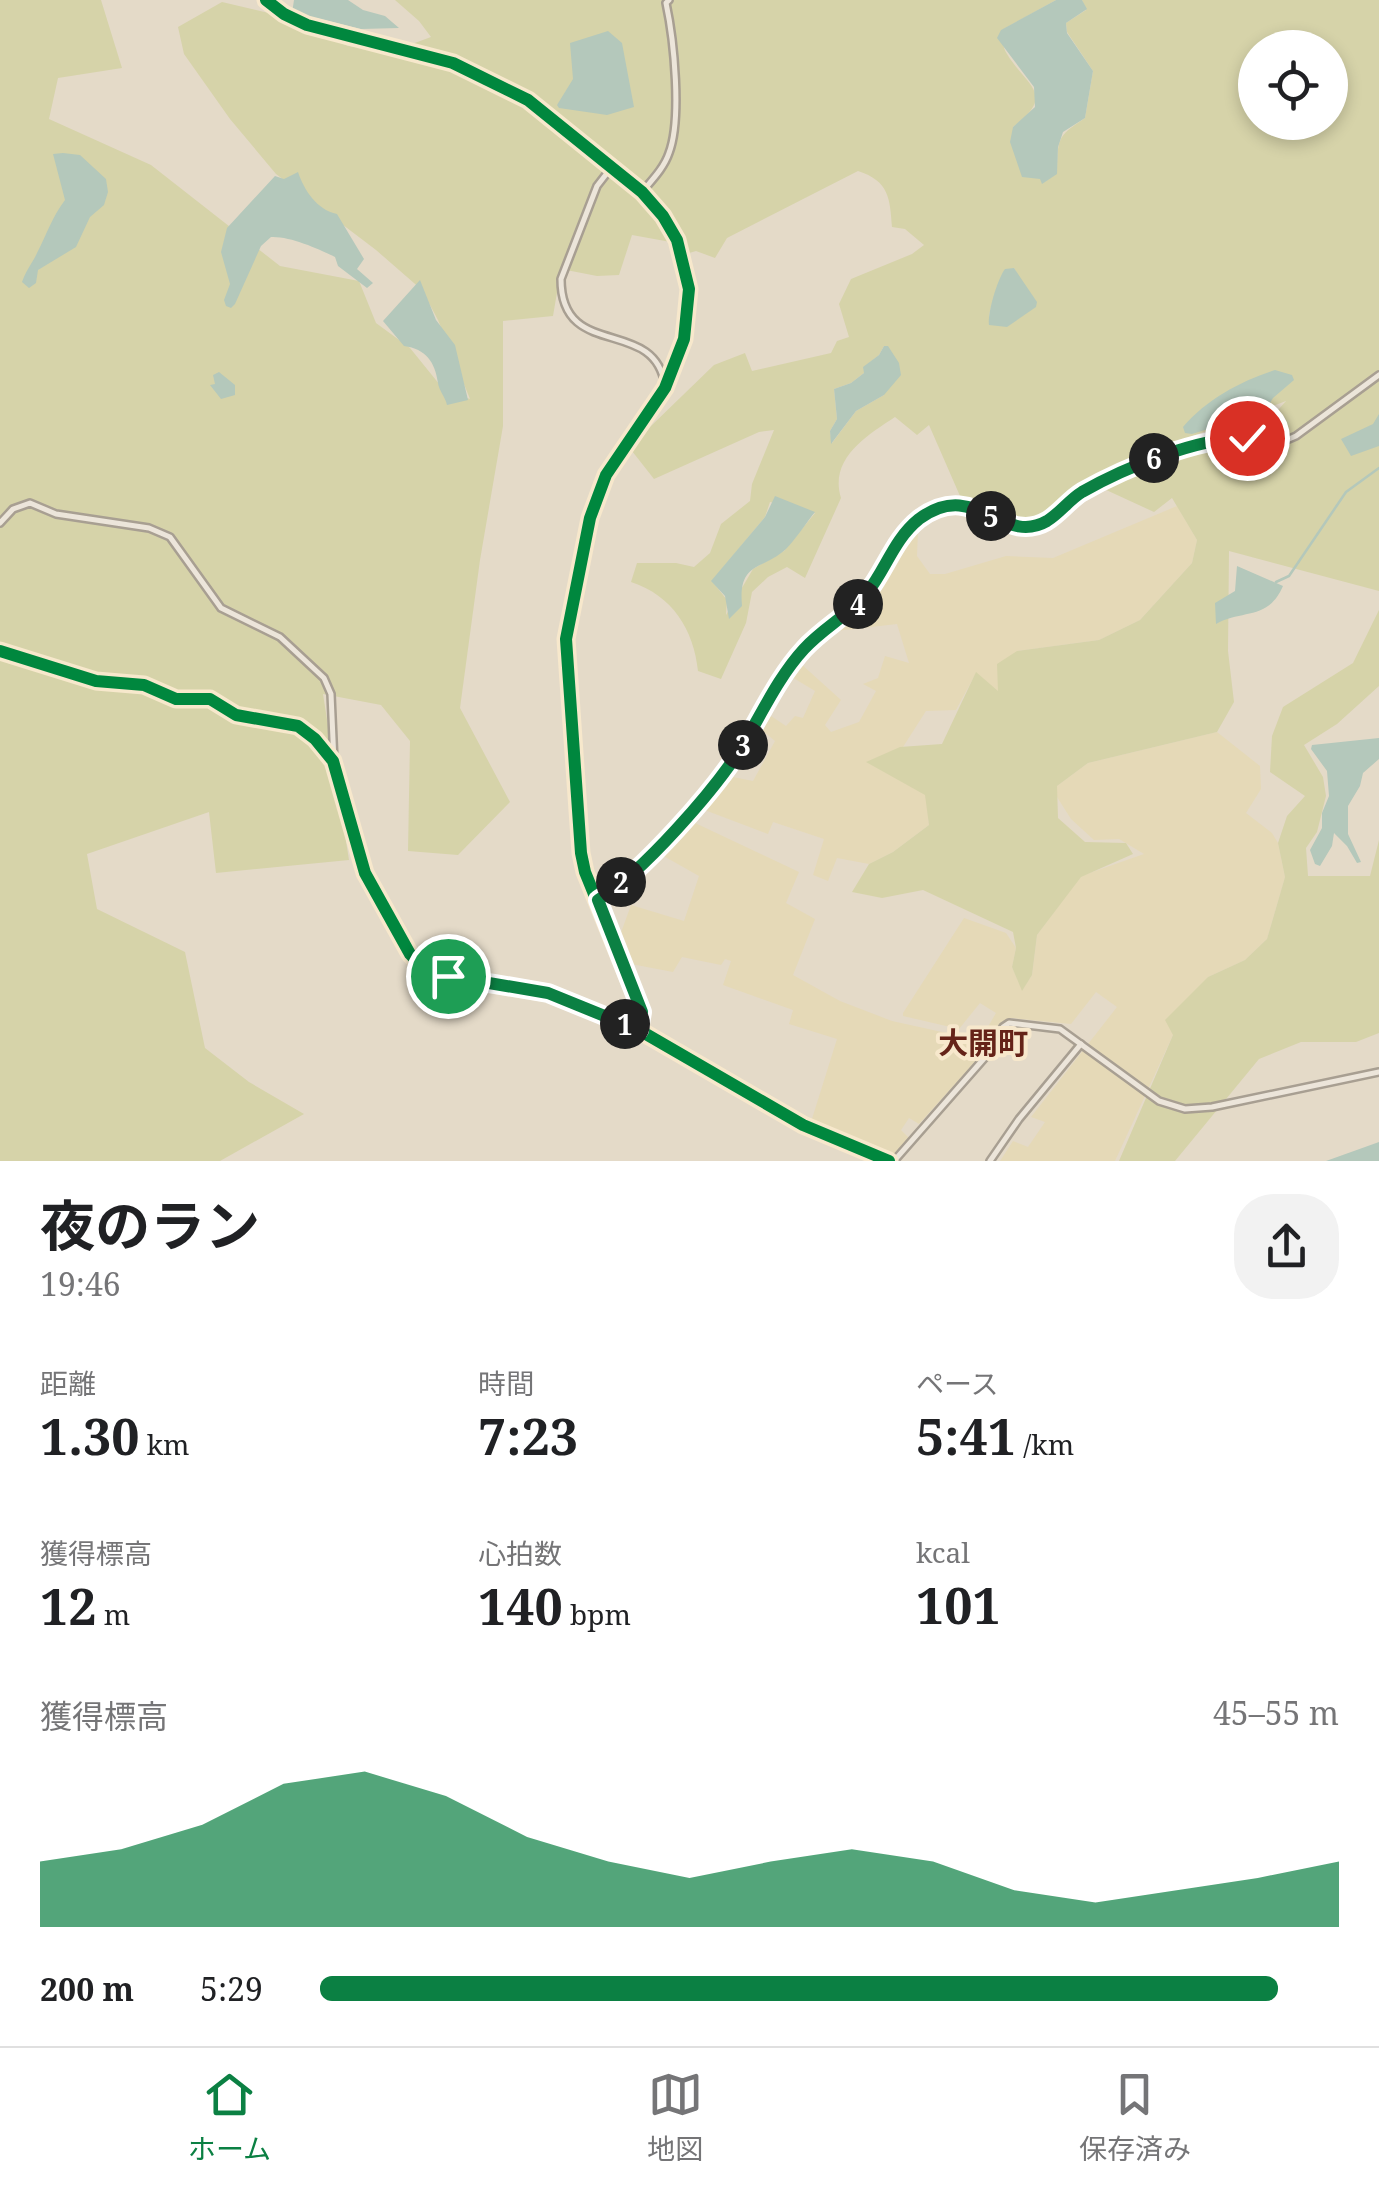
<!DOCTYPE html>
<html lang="ja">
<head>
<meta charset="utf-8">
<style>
	:root { --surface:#fff; --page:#f2f2f2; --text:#202124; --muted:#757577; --line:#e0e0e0; --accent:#0b8043 }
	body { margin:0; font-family:"Noto Serif","Noto Sans JP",serif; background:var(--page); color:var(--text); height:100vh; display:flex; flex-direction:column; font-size:38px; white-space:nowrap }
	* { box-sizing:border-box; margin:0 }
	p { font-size:32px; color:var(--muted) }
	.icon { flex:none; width:55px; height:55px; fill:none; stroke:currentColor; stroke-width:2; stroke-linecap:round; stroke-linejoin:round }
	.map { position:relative; height:1161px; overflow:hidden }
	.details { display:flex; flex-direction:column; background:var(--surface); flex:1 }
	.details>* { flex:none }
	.tools { position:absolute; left:1238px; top:30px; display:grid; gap:20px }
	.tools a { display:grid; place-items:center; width:110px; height:110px; border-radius:50%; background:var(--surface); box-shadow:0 5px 15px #0003; font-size:50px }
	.pin { position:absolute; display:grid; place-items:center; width:85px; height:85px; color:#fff; margin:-42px; border:5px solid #fff; border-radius:50%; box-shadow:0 2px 10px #0007 }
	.km { position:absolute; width:50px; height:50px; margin:-25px; border-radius:50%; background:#222; color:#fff; font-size:28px; line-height:50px; text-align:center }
	.round { display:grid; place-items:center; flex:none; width:105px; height:105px; border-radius:40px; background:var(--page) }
	.summary { display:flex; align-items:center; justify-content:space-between; height:170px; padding:0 40px }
	h1 { font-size:55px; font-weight:700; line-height:75px }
	.figures { display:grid; grid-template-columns:repeat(3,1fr); gap:15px; height:170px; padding:10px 40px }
	.figures div { display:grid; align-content:center }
	.figures b { font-size:50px; font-weight:700 }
	.figures small { font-size:28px; font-weight:400 }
	.figures p { font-size:28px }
	.chart { height:280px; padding:20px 40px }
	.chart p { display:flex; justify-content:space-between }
	.chart svg { width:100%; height:180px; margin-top:10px; fill:var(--accent); opacity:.7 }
	ul { padding:0 40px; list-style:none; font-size:32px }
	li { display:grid; grid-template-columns:160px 120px 1fr; align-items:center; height:75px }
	li i { height:25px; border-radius:12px; background:var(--accent) }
	.menu { display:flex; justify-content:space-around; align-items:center; height:140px; border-top:2px solid var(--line); background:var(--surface); font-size:28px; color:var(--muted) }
	.menu a { display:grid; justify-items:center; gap:5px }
	.menu .active { color:var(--accent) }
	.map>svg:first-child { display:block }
	.farmland { fill:#e5d9b7 }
	.green { fill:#d6d3a9; fill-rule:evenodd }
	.water { fill:#b4c8bb }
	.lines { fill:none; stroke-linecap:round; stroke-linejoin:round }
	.stream { stroke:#b4c8bb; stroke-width:2.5 }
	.street-casing { stroke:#a89f92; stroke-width:10 }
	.secondary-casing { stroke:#988e82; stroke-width:12 }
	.street { stroke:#ece5da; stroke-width:5 }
	.secondary { stroke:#ece5da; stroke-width:8 }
	.cycleway-casing { stroke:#f7e8cc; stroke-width:19 }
	.cycleway { stroke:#00873e; stroke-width:12 }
	.route-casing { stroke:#fff; stroke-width:20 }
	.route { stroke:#0b8043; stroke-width:12 }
	.labels { text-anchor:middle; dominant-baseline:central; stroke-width:8; stroke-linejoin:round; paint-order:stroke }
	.quarter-label { font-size:30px; font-weight:bold; fill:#652318; stroke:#f7e8cc }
</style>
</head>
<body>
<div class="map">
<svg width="1379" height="1161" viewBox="0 0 1379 1161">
	<rect width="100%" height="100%" fill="#e4dac8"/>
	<g class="farmland">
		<polygon points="1177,506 1197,540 1192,563 1140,620 1099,640 1017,651 998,692 976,673 956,710 926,711 903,747 867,762 926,795 929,825 893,852 869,864 837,858 828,881 813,875 824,839 773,822 768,834 702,809 728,781 728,776 753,781 775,741 758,727 768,714 786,726 795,716 803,718 815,691 790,676 800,663 841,700 825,725 831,732 859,722 876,691 863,684 878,678 885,656 909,663 897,624 836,631 864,607 894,558 918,531 917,556 930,574 945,574 1006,556 1053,558"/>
		<polygon points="1217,732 1260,766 1261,789 1246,813 1272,833 1278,843 1285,877 1267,939 1245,960 1208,977 1173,1035 1115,1161 1000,1161 1013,1141 1028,1147 1045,1122 1031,1117 1117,1007 1096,992 1071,1024 1012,1018 1002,1022 996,1034 985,1032 996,1013 980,1003 959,1029 903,1016 903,1013 964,918 1006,933 1016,948 1012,967 1022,990 1032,975 1037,935 1081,876 1144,854 1119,839 1094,840 1071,819 1057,797 1057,786 1088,763"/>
		<polygon points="693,822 799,872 786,903 815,919 793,975 840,1001 892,1021 992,1043 919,1124 909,1118 901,1130 909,1138 895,1155 848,1139 811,1122 837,1039 789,1024 793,1010 723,985 731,961 725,959 721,965 682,957 673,972 631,964 619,938 631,905 684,921 699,876 660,854"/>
	</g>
	<g class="green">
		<path d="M0,0h101l21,68 -64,10 -9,41 102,46 129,101 79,15 17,42 34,25 34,42 26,9 -32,-79 -16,-30 -46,-40 -100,-76 -46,-55 -46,-65 -6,-27 44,-25 55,13 71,31 45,5 38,-14 -12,-16 -24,-21h661l-54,30c1,8 0,17 5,24 20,33 50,40 6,73l44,47c1,-35 -1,-37 28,-56l8,-47 -26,-39 -1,-9 20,-13 -4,-10h297v591l-150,-40 -1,100 6,51 -17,30 -129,31 -31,23 1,32 27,24 41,1 7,11 -52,23 -44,58 -5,40 -10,16 -10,-24 4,-19 -3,-16 -90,-42 -41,8 -30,-6 17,-28 24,-12 36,-27 -4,-30 -59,-33 34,-15 42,-3 34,-72 22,19 -1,-27 20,-13 82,-11 41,-20 52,-57 5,-23 -25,-42 -18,14 -63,-29 -45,32 -30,5 -56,-24 -31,-71 -12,10 -22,-18c-29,19 -66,42 -54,81l-36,80 -18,-11 -19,10 -16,15 -6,31 -25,56 -23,-8c-4,-41 -26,-76 -67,-89l6,-19h39l18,4 16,-14 11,-29 29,-23 2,-17 22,-54 -15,2 -105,47 -22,-28 19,-25 63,-61 31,-12 7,18 79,-18 6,-12 12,-4 -10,-33 12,-25 61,-25 12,-9 -19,-16 -13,-2c-2,-29 -3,-46 -34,-56l-131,67 -12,20 -19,-7 -7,2 -5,-6 3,-2 -55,-10 -13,40 -22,1 -36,-7 -8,47 -50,5v105l-23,134 -20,148 50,94 -52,53 -50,-4 2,-110 -29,-36 -58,-11 26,166 -133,13 -7,-61 -122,42 10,55 88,43 20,96 44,34 55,32 -84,47h-220zM1255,48h75v74h-75zM1014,268l5,10 -21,47h-8c-4,-21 12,-40 24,-57zM884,346v49l-28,16 -24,32 -2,-12 7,-12 -3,-30 17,-6 13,-10v-6l15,-12zM1286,401l-25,28 -40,2 -106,40 43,-22zM770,502l45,11 -31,38 -31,18 -27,46 1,-15 -15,-19 53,-64z"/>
		<polygon points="1379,610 1379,686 1337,724 1304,745 1323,777 1326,796 1317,832 1306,848 1308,876 1370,876 1379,840 1379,1033 1356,1042 1301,1042 1259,1059 1175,1161 1119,1161 1173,1035 1165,1020 1208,977 1245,960 1267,939 1285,877 1278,843 1287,816 1305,796 1270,772 1272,736 1283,707 1353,663"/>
	</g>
	<g class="water">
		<polygon points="294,0 348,0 363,10 385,16 399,28 361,29 316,18 304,19 292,13"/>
		<polygon points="1056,0 1082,0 1087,9 1066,23 1067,33 1093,71 1085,118 1063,132 1058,147 1057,174 1042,184 1040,179 1022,177 1010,142 1013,127 1035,107 1034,87 997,38 1001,30"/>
		<polygon points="608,31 622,43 634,107 607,115 559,108 557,105 573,79 570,43"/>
		<path d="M63,153l17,2 26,24 2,13 -4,13 -14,12 -14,30 -38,23 -2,13 -7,5 -7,-6c4,-12 10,-18 15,-29 10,-19 15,-36 28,-53l-12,-46z"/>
		<path d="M298,172c6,18 19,38 39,42l27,45 -7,10 16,14 -6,5 -29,-22 -3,-9c-16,-8 -45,-21 -64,-20l-10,9 -26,58 -4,4 -5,-2 -2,-6 6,-16 -9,-32 6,-24 48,-52 9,3z"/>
		<path d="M1014,268l23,34 -1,5 -29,20 -18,-2c-2,-12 9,-47 16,-56z"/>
		<path d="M420,280l16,40 19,25 13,55 -21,5c-2,-9 -8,-14 -9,-22 -3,-21 -12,-34 -34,-37l-21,-25z"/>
		<polygon points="884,346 888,346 899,363 901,375 884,395 856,411 831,444 830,431 837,419 834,389 851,383 864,373 863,367 879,355"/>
		<path d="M1275,370l17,5 2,5 -21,18 -17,28 -28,-3 -36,11 -7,-1 -2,-6c24,-28 58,-46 92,-57z"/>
		<polygon points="219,372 235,385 235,395 221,399 210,385 215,384 213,375"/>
		<polygon points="1379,414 1379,446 1351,456 1341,439 1373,424"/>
		<path d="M775,496l40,16c-9,11 -19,27 -29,37 -24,22 -48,12 -44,57l-13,13 -4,-23 -14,-15 54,-64z"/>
		<path d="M1237,566l46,20c-15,35 -41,23 -67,38l-1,-21 20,-12z"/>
		<polygon points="1379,738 1379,759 1363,773 1360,786 1348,806 1348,834 1361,862 1357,863 1347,846 1334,833 1332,846 1320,866 1315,864 1310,850 1322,828 1322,813 1329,796 1327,771 1311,749 1312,745"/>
		<polygon points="1379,1142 1379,1161 1326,1161"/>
	</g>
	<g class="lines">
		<polyline class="stream" points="1276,582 1289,576 1346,492 1379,468"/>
		<g class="street-casing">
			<g id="street">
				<path d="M611,168l-14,18 -36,93c0,83 93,36 104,106"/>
				<path d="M642,192c10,-12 22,-24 27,-39 13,-34 5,-113 -3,-150l3,-3"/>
				<polyline points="0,523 13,509 30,503 56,514 149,528 170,537 221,608 280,637 324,678 331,694 334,762"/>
				<polyline points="599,900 623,880 710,792 805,648 857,604 872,586 892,549 921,518 951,504 968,504 1021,527 1043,523 1079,494 1151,459 1232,438 1282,442 1296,436 1379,375"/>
				<polyline points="894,1161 995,1046 1003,1027 1009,1023 1060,1029 1159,1101 1185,1109 1212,1107 1379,1072"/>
				<polyline points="990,1161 1019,1119 1081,1044"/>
			</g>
		</g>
		<g class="secondary-casing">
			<g id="secondary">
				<polyline points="266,0 284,14 307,25 453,63 528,100 642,192 663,216 677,240 689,289 684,339 665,388 606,475 590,518 566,639 581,853 585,872 642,1012 639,1030"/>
				<polyline points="0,651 96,681 144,685 176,699 210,699 236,715 298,726 315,739 333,761 365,873 410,954 423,967 448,977 548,993 639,1030 803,1125 889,1161"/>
			</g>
		</g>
		<use href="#street" class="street"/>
		<use href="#secondary" class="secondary"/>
		<g class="cycleway-casing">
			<g id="cycleway">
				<polyline points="266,0 284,14 307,25 453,63 528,100 642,192 663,216 677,240 689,289 684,339 665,388 606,475 590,518 566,639 581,853 585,872 642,1012 639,1030"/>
				<polyline points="0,651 96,681 144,685 176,699 210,699 236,715 298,726 315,739 333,761 365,873 410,954 423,967 448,977 548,993 639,1030 803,1125 889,1161"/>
			</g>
		</g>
		<use href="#cycleway" class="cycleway"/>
	</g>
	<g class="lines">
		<g class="route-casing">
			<path id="route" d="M448,976l100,17 91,37 3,-18 -44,-112c44,-27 118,-111 145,-155 19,-32 36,-69 61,-96 19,-21 45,-34 63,-56 19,-24 27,-54 52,-74 56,-42 83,28 128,2 13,-8 22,-21 35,-29 42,-24 117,-55 165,-54"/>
		</g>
		<use href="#route" class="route"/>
	</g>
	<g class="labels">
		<g class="quarter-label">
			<text x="983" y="1042">大開町</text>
		</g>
	</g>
</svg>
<div class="tools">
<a><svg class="icon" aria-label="locate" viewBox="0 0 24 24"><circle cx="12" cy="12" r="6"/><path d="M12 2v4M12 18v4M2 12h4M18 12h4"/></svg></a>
</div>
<div class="pin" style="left:448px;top:976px;background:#1e9e55"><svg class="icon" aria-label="arrive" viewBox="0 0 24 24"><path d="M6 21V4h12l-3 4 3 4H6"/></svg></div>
<div class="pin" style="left:1247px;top:438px;background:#d93025"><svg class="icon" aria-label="check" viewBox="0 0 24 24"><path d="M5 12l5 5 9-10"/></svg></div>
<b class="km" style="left:625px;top:1024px">1</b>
<b class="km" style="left:621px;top:882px">2</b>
<b class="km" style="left:743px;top:745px">3</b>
<b class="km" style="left:858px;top:604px">4</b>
<b class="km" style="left:991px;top:516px">5</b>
<b class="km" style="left:1154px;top:458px">6</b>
</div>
<section class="details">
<div class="summary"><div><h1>夜のラン</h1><p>19:46</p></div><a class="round"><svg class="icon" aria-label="share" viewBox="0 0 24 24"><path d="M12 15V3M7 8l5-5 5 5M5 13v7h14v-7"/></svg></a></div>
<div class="figures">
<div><p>距離</p><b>1.30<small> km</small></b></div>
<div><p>時間</p><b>7:23</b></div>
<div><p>ペース</p><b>5:41<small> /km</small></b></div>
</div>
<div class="figures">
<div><p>獲得標高</p><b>12<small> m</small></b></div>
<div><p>心拍数</p><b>140<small> bpm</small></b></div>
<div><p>kcal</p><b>101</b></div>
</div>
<div class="chart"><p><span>獲得標高</span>45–55 m</p>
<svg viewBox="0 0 160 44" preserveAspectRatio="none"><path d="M0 44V28L10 25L20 19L30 9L40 6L50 12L60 22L70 28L80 32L90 28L100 25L110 28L120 35L130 38L140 35L150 32L160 28V44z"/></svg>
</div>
<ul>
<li><b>200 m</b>5:29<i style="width:94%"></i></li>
</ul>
</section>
<nav class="menu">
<a class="active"><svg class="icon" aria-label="home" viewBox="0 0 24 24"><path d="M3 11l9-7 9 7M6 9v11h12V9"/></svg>ホーム</a>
<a><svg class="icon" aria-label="map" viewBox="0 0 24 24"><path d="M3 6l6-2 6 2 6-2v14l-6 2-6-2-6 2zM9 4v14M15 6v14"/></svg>地図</a>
<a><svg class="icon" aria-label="saved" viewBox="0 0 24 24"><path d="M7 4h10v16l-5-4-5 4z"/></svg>保存済み</a>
</nav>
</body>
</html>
